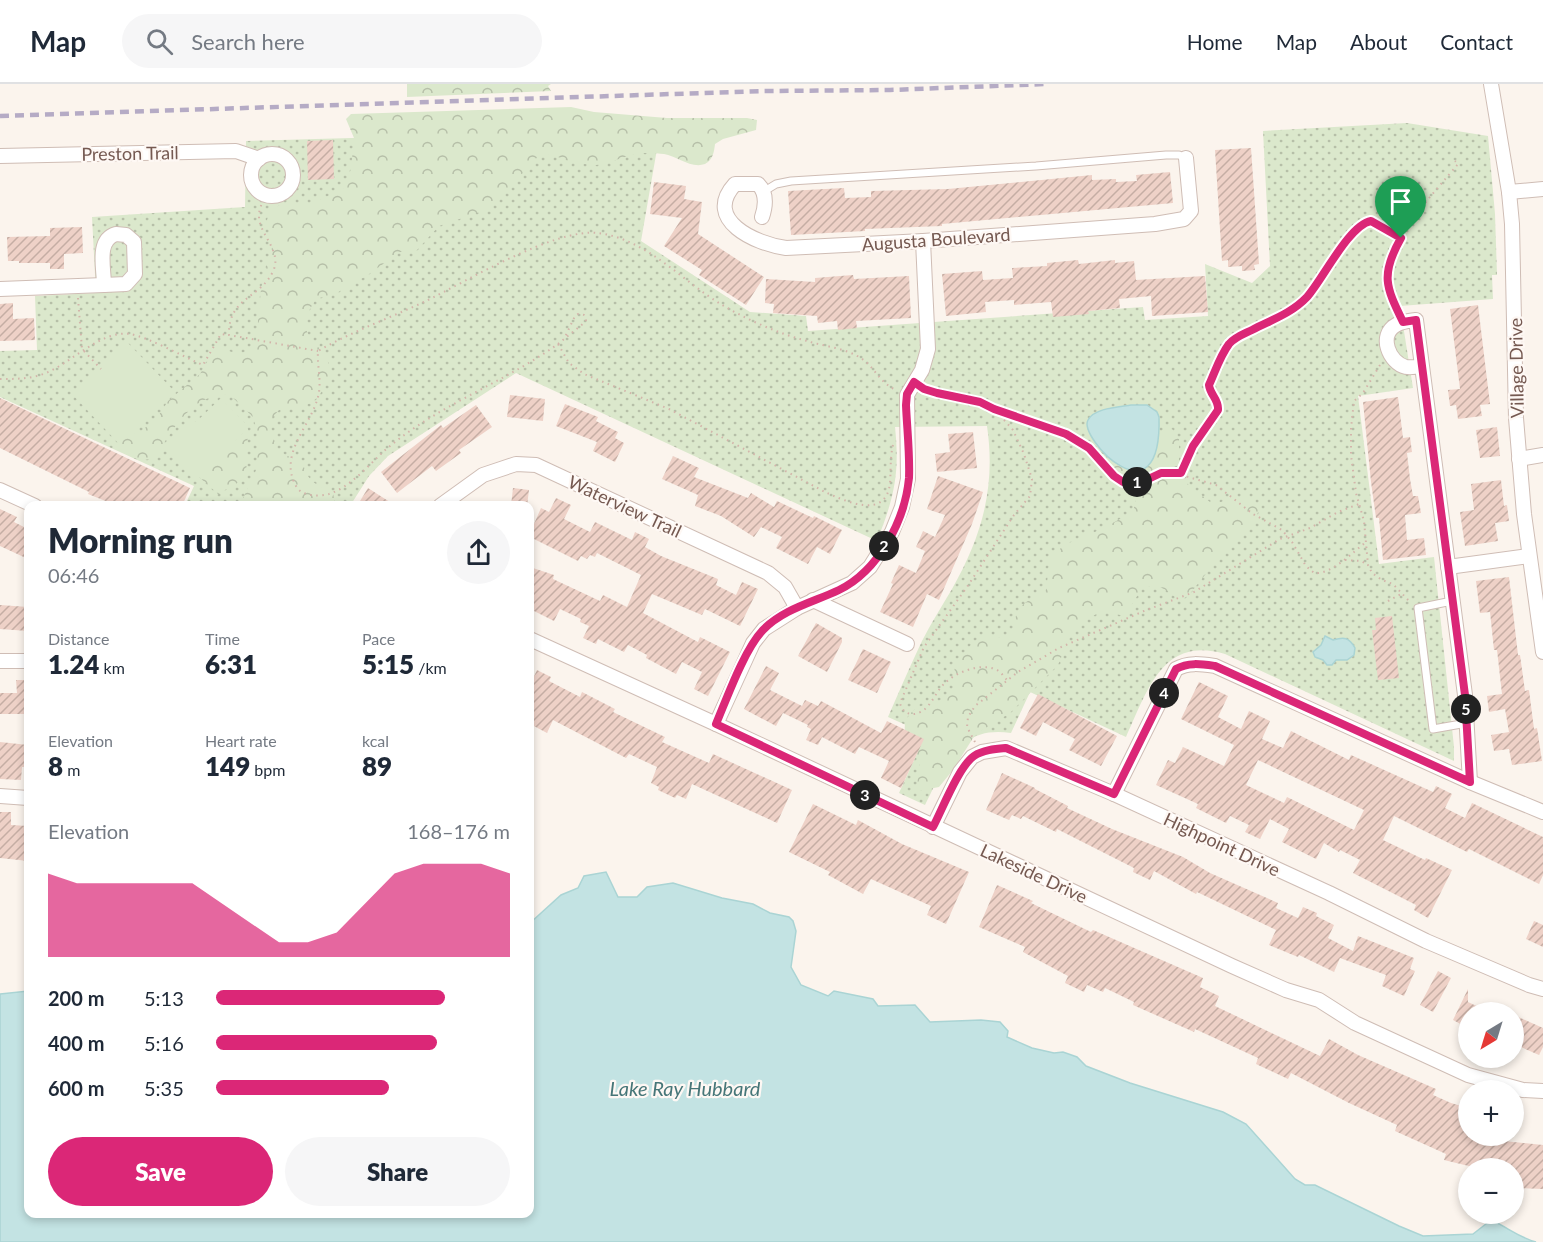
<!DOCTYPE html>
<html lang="en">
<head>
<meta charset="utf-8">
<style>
	:root { --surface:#fff; --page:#f6f6f7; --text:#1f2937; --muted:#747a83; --line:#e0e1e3; --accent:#db2777 }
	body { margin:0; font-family:Lato,sans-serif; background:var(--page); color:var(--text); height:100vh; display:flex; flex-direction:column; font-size:22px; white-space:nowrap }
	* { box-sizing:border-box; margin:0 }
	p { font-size:20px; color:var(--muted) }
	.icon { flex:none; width:33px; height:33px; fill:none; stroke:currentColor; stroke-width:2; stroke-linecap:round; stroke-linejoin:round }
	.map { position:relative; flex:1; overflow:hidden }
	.drawer { position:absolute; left:24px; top:417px; width:510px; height:717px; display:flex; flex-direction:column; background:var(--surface); border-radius:12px; box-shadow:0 3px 9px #0003 }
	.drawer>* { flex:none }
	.needle { width:39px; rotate:218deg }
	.fabs { position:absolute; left:1458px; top:918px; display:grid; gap:12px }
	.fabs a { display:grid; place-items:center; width:66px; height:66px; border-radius:50%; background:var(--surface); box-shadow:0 3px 9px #0003; font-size:30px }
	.pin { position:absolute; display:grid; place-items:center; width:51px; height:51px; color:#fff; margin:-62px -26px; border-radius:50% 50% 50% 0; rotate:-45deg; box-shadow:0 0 6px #0007 }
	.pin .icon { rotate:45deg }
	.km { position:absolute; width:30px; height:30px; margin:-15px; border-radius:50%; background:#222; color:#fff; font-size:16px; line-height:30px; text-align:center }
	.round { display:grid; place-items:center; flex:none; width:63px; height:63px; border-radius:32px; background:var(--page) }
	.summary { display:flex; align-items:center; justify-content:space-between; height:102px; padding:0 24px }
	h1 { font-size:33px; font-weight:800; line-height:45px }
	.figures { display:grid; grid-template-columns:repeat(3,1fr); gap:9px; height:102px; padding:6px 24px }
	.figures div { display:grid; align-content:center }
	.figures b { font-size:26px; font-weight:800 }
	.figures small { font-size:16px; font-weight:400 }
	.figures p { font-size:16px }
	.chart { height:168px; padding:12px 24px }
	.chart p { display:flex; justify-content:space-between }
	.chart svg { width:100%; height:108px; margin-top:6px; fill:var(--accent); opacity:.7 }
	.cta { display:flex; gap:12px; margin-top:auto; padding:12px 24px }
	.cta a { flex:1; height:69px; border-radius:36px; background:var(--accent); color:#fff; font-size:24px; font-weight:800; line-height:69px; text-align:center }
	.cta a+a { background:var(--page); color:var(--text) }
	ul { padding:0 24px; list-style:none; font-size:20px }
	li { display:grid; grid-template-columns:96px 72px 1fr; align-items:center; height:45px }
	li i { height:15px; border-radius:8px; background:var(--accent) }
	header { display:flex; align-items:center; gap:36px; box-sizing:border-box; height:84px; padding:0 30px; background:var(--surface); border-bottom:2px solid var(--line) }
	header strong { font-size:28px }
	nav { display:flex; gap:33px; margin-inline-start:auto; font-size:21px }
	.search { width:420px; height:54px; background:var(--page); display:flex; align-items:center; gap:15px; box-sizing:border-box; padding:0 21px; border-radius:33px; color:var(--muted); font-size:22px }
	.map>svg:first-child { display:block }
	.grass { fill:url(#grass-dots) }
	.forest { fill:url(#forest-crowns) }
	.pitch { fill:#dbe8cc }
	.water { fill:#c3e3e3; stroke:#aad4d4; stroke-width:1.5 }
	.building { fill:url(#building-hatch); fill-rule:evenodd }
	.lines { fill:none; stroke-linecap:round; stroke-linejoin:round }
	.service-casing { stroke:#cfbdb5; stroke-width:9 }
	.minor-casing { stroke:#cfbdb5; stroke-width:16 }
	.path { stroke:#d3b4aa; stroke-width:2; stroke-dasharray:1.5 4.5; stroke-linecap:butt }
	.service { stroke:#fff; stroke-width:7 }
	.minor { stroke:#fff; stroke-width:14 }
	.rail { stroke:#b5abc5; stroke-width:4.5; stroke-dasharray:9 6; stroke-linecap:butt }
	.route-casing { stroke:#fff; stroke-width:12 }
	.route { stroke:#db2777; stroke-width:8 }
	.labels { text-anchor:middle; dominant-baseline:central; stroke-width:4.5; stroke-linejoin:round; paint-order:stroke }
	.street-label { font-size:18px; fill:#755951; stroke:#fef8f4 }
	.water-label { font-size:20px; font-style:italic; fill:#467678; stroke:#fef8f4 }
</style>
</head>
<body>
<header>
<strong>Map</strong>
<div class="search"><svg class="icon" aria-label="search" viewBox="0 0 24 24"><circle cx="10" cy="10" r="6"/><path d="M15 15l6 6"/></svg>Search here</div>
<nav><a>Home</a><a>Map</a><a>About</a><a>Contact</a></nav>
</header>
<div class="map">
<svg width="1543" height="1158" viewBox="0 0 1543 1158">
	<defs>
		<pattern id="grass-dots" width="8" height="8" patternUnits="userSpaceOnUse" patternTransform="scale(1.5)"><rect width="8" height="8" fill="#dbe8cc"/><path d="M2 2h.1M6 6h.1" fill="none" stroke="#b6bfa8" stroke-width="1.8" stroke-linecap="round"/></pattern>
		<pattern id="forest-crowns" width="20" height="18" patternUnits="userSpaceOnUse" patternTransform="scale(1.5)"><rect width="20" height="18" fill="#dbe8cc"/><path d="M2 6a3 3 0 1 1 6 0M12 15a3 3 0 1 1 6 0" fill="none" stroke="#b6bfa8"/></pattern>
		<pattern id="building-hatch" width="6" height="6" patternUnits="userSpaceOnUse" patternTransform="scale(1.5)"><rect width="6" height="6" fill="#eed1c7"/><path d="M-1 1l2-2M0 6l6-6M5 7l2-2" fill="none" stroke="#c5ada4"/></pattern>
	</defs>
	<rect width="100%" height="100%" fill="#fbf4ed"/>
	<path class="grass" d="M1407,39l81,13 7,78 2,61h-5l1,24 -93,7 13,82 -55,8 21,168 55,-7 20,190v14l-229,-107c-63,-19 -78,38 -99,83l-96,-45 -19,41c-53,-8 -66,32 -86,72l-26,-12 27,-59 -38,-17c11,-25 22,-51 34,-76 9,-18 20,-35 30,-52 30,-53 44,-102 35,-163l-92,1c5,47 -1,71 -18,114l-361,-168 -128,83 -19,20 -19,30 -165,-1 9,-19 -194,-89v-46l37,-1 -2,-54 61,-3 -4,-76 153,-10 1,-66 321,-9 90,17 -16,92 109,71 56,4 2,15 335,-24 2,13 63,-4 -3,-52 47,19 18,-17 -7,-135z"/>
	<g class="forest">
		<polygon points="407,0 551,0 548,2 551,7 407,13"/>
		<path d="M571,23l23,5 73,6h80l10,2 -1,10 -33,9 -8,5c-1,8 -2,16 -10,20 -14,5 -28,-8 -41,-10 -9,-1 -23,-2 -32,1 -13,3 -24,9 -36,10 -20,0 -36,-10 -55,-11l-12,11 -14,18 -35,29 -41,14 -22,24 -17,2 -35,25 -10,4 -18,12 -21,6c-18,27 -11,37 11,56l3,22 -11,19 -8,7 -11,4 -21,3 -9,10c4,31 4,30 33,43 4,19 14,22 30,30l2,11 -2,1h-93l16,-35 3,-32 -6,-21 -23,-22c-27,-2 -46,18 -60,39 -5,6 -8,14 -13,20 -12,13 -32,2 -40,-10l8,-9 15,-3 17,-14 11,-17 32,-27 11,-19 7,-7 21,6 11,-4 6,-8 5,-53 4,-19 8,-20 -6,-30 3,-10 10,-5 33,-2 30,-14 8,-20 3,-31 -8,-19 5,-5z"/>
		<polygon points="248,344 246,394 218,410 198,392"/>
		<path d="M1172,345l7,9v33l5,10 26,21h11l10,-4 22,1 7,9 -5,11 -24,23 -42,53 -9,6c-14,-11 -19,-18 -38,-13l-17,28 -10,-2 -9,-5 -19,10 -16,15 -13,31 -48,48 -29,18 -8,7 -20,32 -14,17 -21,4c-3,-13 4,-21 1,-32 -3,-12 -19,-24 -13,-38 10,-23 32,-13 45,-28 7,-9 2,-17 4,-27 1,-3 5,-8 8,-11 16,-21 17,-19 43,-17l7,-7c2,-24 11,-30 32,-38 4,-11 1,-23 6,-33 10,-19 32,-21 48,-30 12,-6 23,-12 34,-19l3,-10 -34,-28 -6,-8v-11l10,-5 43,1 14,-15z"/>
	</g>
	<g class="pitch">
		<polygon points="128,259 174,307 118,359 73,311"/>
		<polygon points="221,314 248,342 193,395 163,364 192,335 196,338"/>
	</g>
	<g class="water">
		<path d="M1131,321h16l10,7 2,5c3,109 -81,21 -71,3 6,-12 31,-13 43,-15z"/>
		<path d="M1325,552l8,4c11,-3 16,-3 22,8l-1,7 -7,5h-11l-4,5h-5l-4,-5 -8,-3 -2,-5 8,-7z"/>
		<path d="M606,788l12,25h19l10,-10 26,-4 49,15 31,6 17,9 19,4 4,4 3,10 -5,36 10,18 27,11 6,-5 39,8 5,7 37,-1 15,17 51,-2 19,2 8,9 -1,6 25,11 22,5 9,-1 14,5 9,9 44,17 93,29 23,12 49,55 10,6h10l84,41 24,10 50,-2 18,-14c16,7 29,18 45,22h-1536v-248l28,-3v223h502v-291l31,-28 17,-7 6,-12z"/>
	</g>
	<g class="building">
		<polygon points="333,56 334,95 308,96 307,57"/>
		<polygon points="1251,64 1259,180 1254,181 1255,186 1242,187 1242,182 1228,183 1228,176 1222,177 1215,66"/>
		<polygon points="1170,88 1173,119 942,140 942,142 865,145 865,147 791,151 788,107 844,104 845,114 871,113 871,107 948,105 1092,91 1092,96 1116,95 1116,98 1137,97 1136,91"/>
		<polygon points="654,98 686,102 684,115 702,118 698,150 764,193 746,221 699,191 702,186 664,162 682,134 650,130"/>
		<polygon points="82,143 83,169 64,170 64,185 50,185 50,179 19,179 19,177 8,177 7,153 50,152 50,144"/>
		<polygon points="1078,176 1079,180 1115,176 1115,179 1134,177 1136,196 1205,192 1208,228 1152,232 1151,212 1119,215 1120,224 1088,227 1089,230 1053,233 1051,218 1014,221 1014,216 985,218 986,228 946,232 942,190 982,187 983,196 1013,194 1012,184 1047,182 1047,179"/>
		<polygon points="853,191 854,195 909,192 911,234 856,237 857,244 838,246 837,237 818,239 817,232 773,229 774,220 765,219 766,195 815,198 815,194"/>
		<polygon points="13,219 13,235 34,234 35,256 0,257 0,220"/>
		<polygon points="1478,221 1490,320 1480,321 1482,332 1458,335 1456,321 1450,322 1448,306 1460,305 1450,225"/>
		<polygon points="510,311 545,315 543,337 507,333"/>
		<polygon points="1398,313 1403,354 1410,353 1412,368 1407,369 1410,395 1413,412 1418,412 1421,429 1405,431 1407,456 1424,454 1426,471 1383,476 1379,434 1376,434 1371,398 1363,318"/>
		<polygon points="0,314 190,404 182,422 118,422 88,410 89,408 0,364"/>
		<polygon points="565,320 598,333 596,337 618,348 615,354 624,359 615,378 593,367 597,358 556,342"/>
		<polygon points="476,321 492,343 459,366 461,369 436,387 432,382 397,409 381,388 441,341 443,344"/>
		<polygon points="1497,343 1500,372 1480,374 1476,346"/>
		<polygon points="973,348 977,384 937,388 935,370 950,368 948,350"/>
		<polygon points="673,372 699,384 694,393 748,414 751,409 774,423 777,417 813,434 814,432 842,446 830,470 817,463 808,480 776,464 782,453 761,443 754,453 721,432 695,422 698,411 662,395"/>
		<polygon points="938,392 983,408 972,440 939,516 927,510 913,543 880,528 893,500 891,499 899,481 916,489 925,467 916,463 923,447 935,453 945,431 927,425"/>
		<polygon points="1501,396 1504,422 1507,421 1509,437 1495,439 1498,457 1465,462 1460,428 1474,426 1471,400"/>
		<polygon points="368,404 396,422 357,422"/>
		<polygon points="513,404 529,406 527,422 511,422"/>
		<polygon points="556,414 571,421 564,435 590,448 595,438 632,456 635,448 649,455 645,463 661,472 718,495 716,501 736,511 742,498 758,505 740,542 705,525 702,531 652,510 643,529 698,558 700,553 730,568 708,612 694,605 702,588 682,578 676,590 646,574 647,571 628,561 624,568 598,555 596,560 583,554 589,542 580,538 581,535 560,525 554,537 530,525 530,483 554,491 553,495 600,517 603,511 627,523 641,491 597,469 595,473 590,471 587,475 581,472 578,477 530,453 530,449 541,424 549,428"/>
		<polygon points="0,425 17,433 14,438 28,445 28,475 0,462"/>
		<polygon points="1509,493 1518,571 1520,571 1525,607 1529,606 1534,645 1537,644 1542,677 1512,681 1509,665 1494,667 1491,651 1509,648 1505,625 1489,628 1487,612 1502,610 1497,566 1494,566 1490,528 1480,529 1476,497"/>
		<polygon points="0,521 28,523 28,547 0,545"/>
		<polygon points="1392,532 1399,594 1378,596 1372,546 1376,546 1375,534"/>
		<polygon points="816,539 842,554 842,558 827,588 798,572"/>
		<polygon points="863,565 891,578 877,609 848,596"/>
		<polygon points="766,582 779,589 770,606 802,622 805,616 818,622 821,617 881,649 887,637 924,655 901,704 881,694 889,677 859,663 855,670 822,653 818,661 806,656 811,645 807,643 808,641 783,629 776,642 744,625"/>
		<polygon points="537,586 551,593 549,597 580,613 582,608 615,625 613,628 665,653 662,658 709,679 713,670 792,706 777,739 692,700 686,715 677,711 675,714 658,706 659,703 651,699 657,683 629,670 626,674 553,636 547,649 530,640 530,601"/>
		<polygon points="16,596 28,596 28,630 0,630 0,609 17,609"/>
		<path d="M1199,598l29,14 -10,21 23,12 8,-18 21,10 -8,18 21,9 8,-17 58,29 2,-5 82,37 3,-6 16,8 -7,14 20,10 7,-15 71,34v38l-4,9 -70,-35 -2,3 -73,-36 -11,24 42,20 1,-2 26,12 -24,48 -14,-8 2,-5 -63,-32 7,-13 -20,-10 -1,2 -15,-9 -8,16 -34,-17 7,-13 -19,-10 -10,20 -15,-7 4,-7 -19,-9 -4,7 -30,-15 2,-4 -42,-19 12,-25 7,3 8,-16 41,19 10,-21 -53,-26zM1258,676l106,50 -10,20 -67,-33 -3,6 -38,-18z"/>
		<polygon points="1038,610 1117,652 1101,682 1069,666 1075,655 1043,638 1036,652 1020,644"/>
		<polygon points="0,658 28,661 28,683 22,683 21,696 0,695"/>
		<polygon points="1002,689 1035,704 1035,705 1068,722 1067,724 1112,745 1183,773 1210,789 1278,819 1276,824 1298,834 1303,823 1317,829 1316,832 1334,841 1328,854 1353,867 1358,852 1414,874 1410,885 1415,887 1404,912 1382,902 1386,891 1340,874 1334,888 1299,871 1298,873 1269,861 1276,846 1197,808 1196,810 1154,787 1150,796 1133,788 1134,784 1057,745 1056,748 1023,732 1021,735 1012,731 1009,736 986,726"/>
		<polygon points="813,720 856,741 858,736 902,760 969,788 946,840 927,831 931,822 871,795 863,810 828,791 830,788 789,768"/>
		<polygon points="0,728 11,728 11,741 28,742 28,777 0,774"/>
		<polygon points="997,801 1033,817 1031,819 1091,848 1093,846 1203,894 1200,903 1219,912 1215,922 1320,972 1329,955 1358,971 1436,1005 1433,1011 1451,1019 1468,1024 1468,1052 1496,1052 1494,1056 1543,1061 1543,1105 1514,1104 1514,1084 1477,1084 1444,1076 1446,1070 1395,1047 1397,1041 1349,1019 1291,989 1288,995 1256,980 1258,974 1195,945 1194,948 1133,921 1134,918 1105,904 1103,908 1087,901 1084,908 1065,899 1068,892 1023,868 1025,863 979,843"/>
		<polygon points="1534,837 1543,841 1543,863 1526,855"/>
		<polygon points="1438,887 1451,894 1433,928 1420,921"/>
		<polygon points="1468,905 1468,918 1489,928 1468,928 1468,944 1453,936"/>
		<polygon points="1514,931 1543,944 1543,963 1539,971 1514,960"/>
	</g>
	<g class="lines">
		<g class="service-casing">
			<g id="service">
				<polyline points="763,108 776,100 791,97 1036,82 1166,71 1179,71 1186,74"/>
				<polyline points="1452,517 1418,524 1433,645 1467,639"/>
			</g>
		</g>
		<g class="minor-casing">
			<g id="minor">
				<polyline points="1491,0 1509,108 1512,140 1516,334 1524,430 1543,568"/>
				<circle cx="272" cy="91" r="21"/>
				<polyline points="0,72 236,67 259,75"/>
				<polyline points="1509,108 1543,105"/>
				<path d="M762,133c4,-12 5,-24 -4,-33h-23c-33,36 21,60 51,64l137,-7 232,-17 29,-5 7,-8 -5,-53"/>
				<path d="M116,150l10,1 8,7 1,32 -9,10 -22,1c0,-17 -8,-45 12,-51z"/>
				<polyline points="0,205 104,201"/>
				<path d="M1421,282c-5,1 -10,2 -15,1 -17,-4 -28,-32 -10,-42 6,-4 13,-4 20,-5l49,375 5,87"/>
				<polyline points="1519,375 1543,371"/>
				<polyline points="0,406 35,422"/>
				<polyline points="440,422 483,391 516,380 536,381 768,489 785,503 797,524"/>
				<polyline points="1448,483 1529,472"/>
				<polyline points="813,516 907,560"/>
				<polyline points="530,555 716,640 1232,882 1286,906 1319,916 1355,939 1468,991 1523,1006 1543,1007"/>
				<polyline points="0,577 28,577"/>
				<polyline points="716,640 753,559 764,545 797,524 852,499 870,483 892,448 902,423 908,395 907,311 922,286 928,265 923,157"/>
				<path d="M1114,710l62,-125c12,-7 25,-5 39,-3l255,116 73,30"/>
				<polyline points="0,712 28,714"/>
				<polyline points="933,743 960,688 972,673 982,668 1006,664 1114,710 1329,809 1426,857 1529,901 1543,905"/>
			</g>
		</g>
		<g class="path">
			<path d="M266,110c-3,7 -7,14 -7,22 0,18 22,34 15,53 -12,30 -46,27 -45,66l89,16"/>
			<polyline points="78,214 82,265 101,285"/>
			<path d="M1397,226c-3,-7 -8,-14 -10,-22 -8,-39 48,-96 71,-124l-3,-3"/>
			<polyline points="558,260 564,255 575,232 578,230 584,231 586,236 584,239 564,255"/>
			<polyline points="1380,281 1363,309 1354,317 1351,344 1351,371 1356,409 1364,437 1368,481 1372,489 1382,496 1393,500 1409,517"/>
			<path d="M0,295c16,0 31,0 46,-6 25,-10 55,-43 84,-39 18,3 54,23 73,31l18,-31 8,1"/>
			<path d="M927,306l53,12 14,7 72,25 23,14 25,28 9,6h19l20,-9 9,-1 45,13 37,29 29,16 10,12 14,24 8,7c17,2 39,-21 52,-31"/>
			<path d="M996,327l17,19 11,24 8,25 -2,17 -16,19 -47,72 -43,60 -24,56c3,13 16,14 25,6 8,-7 12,-19 20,-26 11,-11 37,-21 52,-13 4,2 7,7 10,10"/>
			<path d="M893,361c-3,12 -2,25 -3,38 -4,37 -43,19 -65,9l-156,-83 -85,-35 -15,-11 -11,-19c-56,40 -123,62 -175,108 -16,15 -33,35 -54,42 -11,3 -28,2 -33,-8 -19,-34 18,-62 23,-94 2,-14 -2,-27 -1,-41 35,-20 72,-33 108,-50 41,-20 129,-73 172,-68 48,6 82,46 121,70 26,16 58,30 88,38 16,5 37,7 52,16 16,9 18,24 37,33"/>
			<path d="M1181,389l12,-27 25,-36c1,-10 -8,-15 -9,-25 6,-13 11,-30 21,-41 6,-7 15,-11 23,-15 19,-9 40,-17 55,-33 12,-14 45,-72 61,-75 10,-1 24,12 32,17"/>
			<polyline points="1345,476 1361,477 1368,481"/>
			<polyline points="1388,517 1403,509"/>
			<polyline points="975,658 967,643 968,633 975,622 1018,588 1059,564 1144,527 1194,508 1280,455 1310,444 1338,428 1359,420"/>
		</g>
		<use href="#service" class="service"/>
		<use href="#minor" class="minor"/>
		<polyline class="rail" points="0,32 764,7 890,6 1045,0"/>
	</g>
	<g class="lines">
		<g class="route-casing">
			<path id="route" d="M1371,137l30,17c-21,37 -15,49 2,84l13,-2 49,375 5,87 -255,-116c-14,-2 -27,-4 -39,3l-62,125 -108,-46c-11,1 -23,2 -32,8 -15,10 -32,54 -41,71l-217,-103c11,-26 28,-74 47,-94 20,-21 51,-28 76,-40 39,-19 66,-69 70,-112 1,-24 -2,-49 -3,-73l1,-11 7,-12 10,7 13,4 43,9 14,7 72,25 23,14 25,28 9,6h19l19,-9h20l12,-27 25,-36c1,-11 -8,-15 -9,-25 6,-13 11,-29 20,-41 6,-7 15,-10 23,-14 19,-10 40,-17 55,-33 16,-18 42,-72 64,-76z"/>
		</g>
		<use href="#route" class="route"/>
	</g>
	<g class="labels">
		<g class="street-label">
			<text transform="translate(130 69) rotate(-1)">Preston Trail</text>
			<text transform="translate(936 155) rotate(-4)">Augusta Boulevard</text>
			<text transform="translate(1516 284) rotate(-91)">Village Drive</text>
			<text transform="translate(625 422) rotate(25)">Waterview Trail</text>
			<text transform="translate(1222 760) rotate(25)">Highpoint Drive</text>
			<text transform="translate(1034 789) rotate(25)">Lakeside Drive</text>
		</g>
		<g class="water-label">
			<text x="685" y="1004">Lake Ray Hubbard</text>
		</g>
	</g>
</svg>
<div class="fabs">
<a><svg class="needle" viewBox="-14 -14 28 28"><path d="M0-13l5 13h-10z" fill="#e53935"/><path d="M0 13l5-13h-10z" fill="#747a83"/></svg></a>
<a>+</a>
<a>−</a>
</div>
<div class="pin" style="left:1401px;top:154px;background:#1e9e55"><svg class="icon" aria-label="arrive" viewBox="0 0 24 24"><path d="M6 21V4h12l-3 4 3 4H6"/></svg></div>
<b class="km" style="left:1137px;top:398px">1</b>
<b class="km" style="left:884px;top:462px">2</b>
<b class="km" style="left:865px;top:711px">3</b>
<b class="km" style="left:1164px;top:609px">4</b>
<b class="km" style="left:1466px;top:625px">5</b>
<section class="drawer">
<div class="summary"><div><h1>Morning run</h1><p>06:46</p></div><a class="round"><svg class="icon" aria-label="share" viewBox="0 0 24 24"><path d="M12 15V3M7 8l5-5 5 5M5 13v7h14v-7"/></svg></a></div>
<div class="figures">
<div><p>Distance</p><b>1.24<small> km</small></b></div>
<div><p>Time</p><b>6:31</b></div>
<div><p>Pace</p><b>5:15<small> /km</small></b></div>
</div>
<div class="figures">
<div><p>Elevation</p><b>8<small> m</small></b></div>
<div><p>Heart rate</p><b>149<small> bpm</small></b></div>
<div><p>kcal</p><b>89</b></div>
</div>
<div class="chart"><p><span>Elevation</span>168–176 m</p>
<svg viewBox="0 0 160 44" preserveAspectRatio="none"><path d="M0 44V10L10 14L20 14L30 14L40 14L50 14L60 22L70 30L80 38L90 38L100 34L110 22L120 10L130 6L140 6L150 6L160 10V44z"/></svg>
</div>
<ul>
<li><b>200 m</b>5:13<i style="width:78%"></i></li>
<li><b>400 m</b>5:16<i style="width:75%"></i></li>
<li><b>600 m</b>5:35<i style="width:59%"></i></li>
</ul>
<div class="cta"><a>Save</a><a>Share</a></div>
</section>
</div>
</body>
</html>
